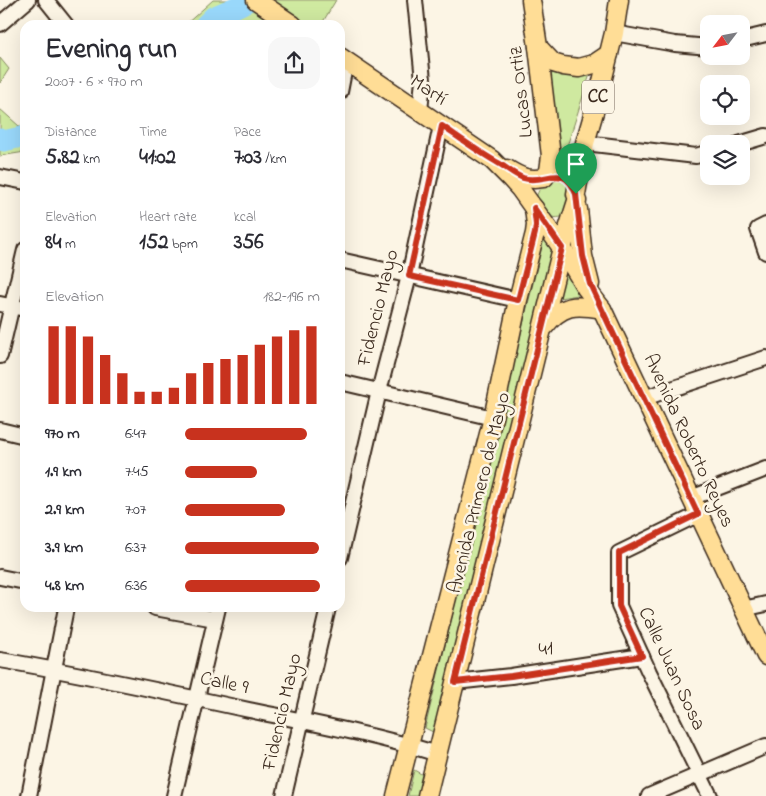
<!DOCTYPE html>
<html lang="en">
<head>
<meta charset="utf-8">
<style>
	:root { --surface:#fff; --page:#f7f7f7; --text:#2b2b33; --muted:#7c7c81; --accent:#c8321e }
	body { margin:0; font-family:"Indie Flower",sans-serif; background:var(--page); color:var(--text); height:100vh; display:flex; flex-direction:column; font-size:19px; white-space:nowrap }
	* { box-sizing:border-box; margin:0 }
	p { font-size:16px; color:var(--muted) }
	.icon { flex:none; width:28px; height:28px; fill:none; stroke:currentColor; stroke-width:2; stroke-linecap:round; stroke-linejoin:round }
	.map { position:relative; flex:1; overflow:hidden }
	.sheet { position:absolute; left:20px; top:20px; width:325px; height:592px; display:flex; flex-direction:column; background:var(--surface); border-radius:15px; box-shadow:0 5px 20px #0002 }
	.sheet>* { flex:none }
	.needle { width:32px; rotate:238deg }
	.tools { position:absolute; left:700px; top:15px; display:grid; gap:10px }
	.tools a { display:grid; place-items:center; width:50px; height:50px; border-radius:10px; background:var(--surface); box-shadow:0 5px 20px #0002; font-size:25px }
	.pin { position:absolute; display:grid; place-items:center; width:42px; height:42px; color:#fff; margin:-51px -21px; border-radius:50% 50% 50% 0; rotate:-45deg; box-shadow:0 0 5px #0007 }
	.pin .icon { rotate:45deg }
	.round { display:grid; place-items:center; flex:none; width:52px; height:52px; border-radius:15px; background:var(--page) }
	.summary { display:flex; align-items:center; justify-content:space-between; height:85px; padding:0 25px }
	h1 { font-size:28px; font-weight:800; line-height:38px }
	.metrics { display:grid; grid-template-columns:repeat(3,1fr); gap:8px; height:85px; padding:5px 25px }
	.metrics div { display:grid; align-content:center }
	.metrics b { font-size:21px; font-weight:800 }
	.metrics small { font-size:14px; font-weight:400 }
	.metrics p { font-size:14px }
	.chart { height:140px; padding:10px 25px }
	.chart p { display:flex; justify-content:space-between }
	.chart svg { width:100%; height:90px; margin-top:5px; stroke:var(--accent); stroke-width:6 }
	ul { padding:0 25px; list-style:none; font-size:16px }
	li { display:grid; grid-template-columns:80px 60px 1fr; align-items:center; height:38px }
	li i { height:12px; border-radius:6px; background:var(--accent) }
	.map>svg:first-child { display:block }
	.green { fill:#cfe9a0; stroke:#858a5f }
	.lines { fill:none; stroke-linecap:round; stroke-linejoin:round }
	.river { stroke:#99d8fb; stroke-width:21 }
	.minor-casing { stroke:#3b2a1e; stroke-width:18 }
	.major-casing { stroke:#3b2a1e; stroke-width:21 }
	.minor { stroke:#fcf5e5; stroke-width:14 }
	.major { stroke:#ffdd96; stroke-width:18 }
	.route-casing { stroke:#fff; stroke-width:10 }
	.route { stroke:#c8321e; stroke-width:6 }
	.labels { text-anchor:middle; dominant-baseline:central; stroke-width:5; stroke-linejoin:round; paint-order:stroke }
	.shield { fill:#fcf5e5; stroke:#75675a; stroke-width:1 }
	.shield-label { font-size:19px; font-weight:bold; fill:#3b2a1e }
	.street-label { font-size:20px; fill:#3b2a1e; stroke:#fcf5e5 }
</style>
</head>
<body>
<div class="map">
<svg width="766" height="796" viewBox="0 0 766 796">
	<rect width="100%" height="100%" fill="#fcf5e5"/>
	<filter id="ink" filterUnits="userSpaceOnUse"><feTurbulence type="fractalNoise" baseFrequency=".02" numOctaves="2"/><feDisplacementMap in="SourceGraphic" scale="10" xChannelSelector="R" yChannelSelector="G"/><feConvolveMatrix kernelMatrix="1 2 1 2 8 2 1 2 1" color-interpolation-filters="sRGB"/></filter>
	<g filter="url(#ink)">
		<g class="green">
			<polygon points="213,0 336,0 321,25 185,25"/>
			<polygon points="0,58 9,69 0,83"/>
			<polygon points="548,73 590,74 562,162 558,162"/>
			<polygon points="0,109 19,126 25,124 25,152 0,156"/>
			<path d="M551,180c9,0 14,1 20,7l-4,28c-27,12 -44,-22 -16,-35z"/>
			<polygon points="545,234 553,245 435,733 425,728"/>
			<polygon points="565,264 585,294 559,298"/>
			<polygon points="414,770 423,775 419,796 408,796"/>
		</g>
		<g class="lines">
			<g class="river">
				<polyline points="205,25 213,17 236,7 250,0"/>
				<polyline points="0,139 4,141 25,136"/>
			</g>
			<g class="minor-casing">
				<g id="minor">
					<polyline points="46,0 66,25"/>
					<polyline points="415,0 423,80 420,111"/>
					<polyline points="0,24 28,0"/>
					<polyline points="614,33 675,44 709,47"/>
					<polyline points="741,40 766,34"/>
					<polyline points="340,92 346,61"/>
					<polyline points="585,143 696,156 709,152"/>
					<polyline points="739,144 766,136"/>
					<polyline points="0,177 25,182"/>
					<polyline points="766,225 758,229 766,252"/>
					<polyline points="340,260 518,300"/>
					<polyline points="0,304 25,309"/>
					<polyline points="0,356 25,250"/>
					<polyline points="340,382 493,418"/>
					<polyline points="644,398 766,358"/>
					<polyline points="0,430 25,436"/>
					<polyline points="691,498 766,469"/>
					<polyline points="699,514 619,553 619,606 649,672 710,796"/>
					<polyline points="340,558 379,391 409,276 441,126"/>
					<polyline points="0,577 25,582"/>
					<polyline points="155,608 215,619"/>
					<polyline points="743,609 766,604"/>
					<path d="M0,660c83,14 166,32 249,50 63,13 127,25 189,44"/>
					<polyline points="455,682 511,676 642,656"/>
					<polyline points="29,796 66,608"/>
					<polyline points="174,796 218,608"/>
					<polyline points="284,796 328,608"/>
					<polyline points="649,796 766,746"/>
				</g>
			</g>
			<g class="major-casing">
				<g id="major">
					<polyline points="256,0 293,25"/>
					<polyline points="538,47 553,63 563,66 579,68 594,64 609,54"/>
					<polyline points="340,57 492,160 511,179 520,189 562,248 586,288 602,309 766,656"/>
					<path d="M507,169c13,8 21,12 37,9l5,-7 2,-15 -13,-109 -7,-47"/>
					<polyline points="576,194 585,143 598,98 614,33 619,0"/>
					<polyline points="578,209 583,256 590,284"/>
					<path d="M544,327c18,-23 31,-23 58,-18"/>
					<polyline points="396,796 493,418 518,300 535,233 536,225 534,208"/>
					<polyline points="427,796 562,248 577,201"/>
				</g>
			</g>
			<use href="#minor" class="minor"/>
			<use href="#major" class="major"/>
		</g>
	</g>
	<g class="lines" filter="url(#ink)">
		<g class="route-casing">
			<path id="route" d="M442,126c19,13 38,27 58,38 8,5 15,11 23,14 22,7 41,-17 53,16l7,62 7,28 108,230 -79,39v53l23,50 -131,20 -56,6 107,-434 -28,-40 2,17 -1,8 -17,67 -109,-24z"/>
		</g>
		<use href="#route" class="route"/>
	</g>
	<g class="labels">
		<rect class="shield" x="582" y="80.5" width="32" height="33" rx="4"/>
		<g class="shield-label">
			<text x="598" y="97">CC</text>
		</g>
		<g class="street-label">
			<text transform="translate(428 91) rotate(34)">Martí</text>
			<text transform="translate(522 92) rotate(-97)">Lucas Ortiz</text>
			<text transform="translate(379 308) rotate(-76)">Fidencio Mayo</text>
			<text transform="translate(688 441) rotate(65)">Avenida Roberto Reyes</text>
			<text transform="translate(480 493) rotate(-76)">Avenida Primero de Mayo</text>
			<text transform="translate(546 650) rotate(-8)">41</text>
			<text transform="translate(671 669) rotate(65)">Calle Juan Sosa</text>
			<text transform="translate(224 684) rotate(12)">Calle 9</text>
			<text transform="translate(283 712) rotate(-77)">Fidencio Mayo</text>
		</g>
	</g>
</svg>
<div class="tools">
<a><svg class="needle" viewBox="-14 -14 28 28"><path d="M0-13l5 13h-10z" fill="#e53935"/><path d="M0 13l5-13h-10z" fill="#7c7c81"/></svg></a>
<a><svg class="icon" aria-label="locate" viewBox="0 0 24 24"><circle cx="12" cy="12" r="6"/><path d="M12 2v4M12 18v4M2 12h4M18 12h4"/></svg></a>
<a><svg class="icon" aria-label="layers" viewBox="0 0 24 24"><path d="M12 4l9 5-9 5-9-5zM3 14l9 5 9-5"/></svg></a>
</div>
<div class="pin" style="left:576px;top:194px;background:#1e9e55"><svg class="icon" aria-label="arrive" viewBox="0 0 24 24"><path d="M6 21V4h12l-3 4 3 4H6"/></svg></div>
<section class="sheet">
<div class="summary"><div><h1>Evening run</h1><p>20:07 · 6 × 970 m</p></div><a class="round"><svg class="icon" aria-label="share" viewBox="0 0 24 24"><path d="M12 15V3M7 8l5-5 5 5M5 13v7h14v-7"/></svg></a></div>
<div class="metrics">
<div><p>Distance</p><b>5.82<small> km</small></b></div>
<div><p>Time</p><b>41:02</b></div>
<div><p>Pace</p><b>7:03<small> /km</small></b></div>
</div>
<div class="metrics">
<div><p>Elevation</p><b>84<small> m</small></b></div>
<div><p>Heart rate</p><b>152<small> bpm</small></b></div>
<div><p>kcal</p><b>356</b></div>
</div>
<div class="chart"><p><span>Elevation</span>182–196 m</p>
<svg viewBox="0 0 160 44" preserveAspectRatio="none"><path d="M5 44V6M15 44V6M25 44V11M35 44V20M45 44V29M55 44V38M65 44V38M75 44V36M85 44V29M95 44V24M105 44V22M115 44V20M125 44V15M135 44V11M145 44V8M155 44V6"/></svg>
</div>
<ul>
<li><b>970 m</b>6:47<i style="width:90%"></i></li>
<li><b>1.9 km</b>7:45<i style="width:53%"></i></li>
<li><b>2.9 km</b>7:07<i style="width:74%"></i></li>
<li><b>3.9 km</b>6:37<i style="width:99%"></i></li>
<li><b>4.8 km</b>6:36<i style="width:100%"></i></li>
</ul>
</section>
</div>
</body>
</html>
